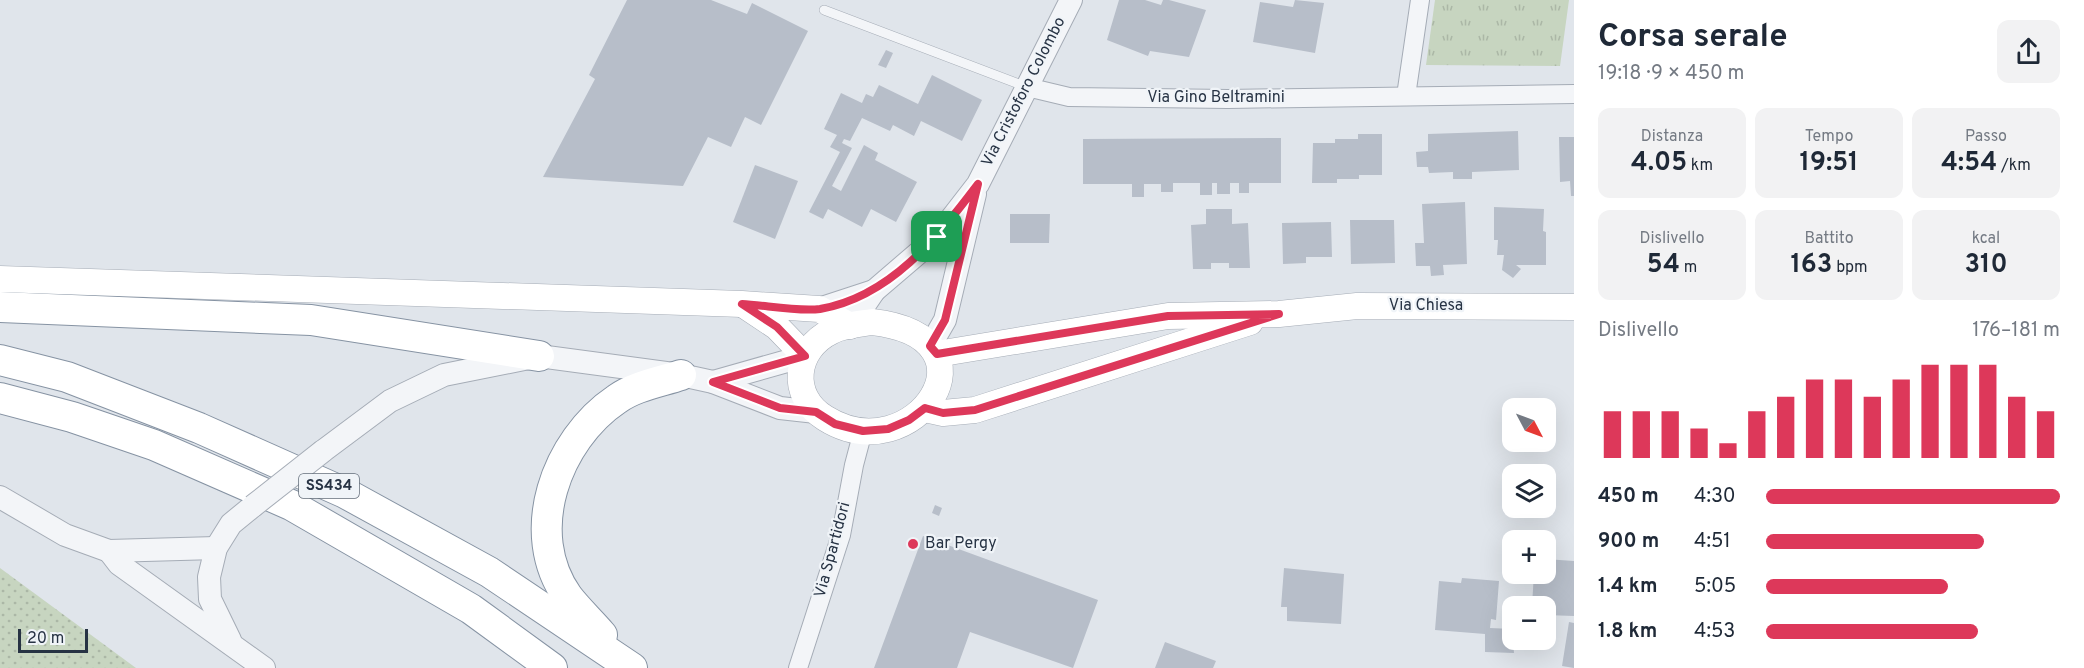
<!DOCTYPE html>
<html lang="it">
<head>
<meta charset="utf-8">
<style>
	:root { --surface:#fff; --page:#f2f2f3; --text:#1f2937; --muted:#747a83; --accent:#dd385a }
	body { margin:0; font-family:Overpass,sans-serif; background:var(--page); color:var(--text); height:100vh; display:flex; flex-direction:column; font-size:22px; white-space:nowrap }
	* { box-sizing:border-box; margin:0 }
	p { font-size:20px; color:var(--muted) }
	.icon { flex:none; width:33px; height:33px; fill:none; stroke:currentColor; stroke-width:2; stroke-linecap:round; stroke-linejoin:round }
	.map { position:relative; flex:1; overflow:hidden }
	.details { display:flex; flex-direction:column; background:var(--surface); width:510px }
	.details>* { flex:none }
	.needle { width:39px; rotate:131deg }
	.tools { position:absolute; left:1502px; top:398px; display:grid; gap:12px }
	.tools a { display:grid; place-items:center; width:54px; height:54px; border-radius:12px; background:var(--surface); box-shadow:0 6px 24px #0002; font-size:30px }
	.scale { position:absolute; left:18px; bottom:15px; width:70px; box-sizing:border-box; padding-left:6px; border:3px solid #273344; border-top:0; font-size:16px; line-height:21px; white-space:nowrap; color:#273344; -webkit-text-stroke:4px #f0f4f8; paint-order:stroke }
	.pin { position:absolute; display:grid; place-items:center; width:51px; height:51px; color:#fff; margin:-26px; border-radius:12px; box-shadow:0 3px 9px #0006 }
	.round { display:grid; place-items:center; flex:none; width:63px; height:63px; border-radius:12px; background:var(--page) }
	.summary { display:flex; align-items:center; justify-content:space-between; height:102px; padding:0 24px }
	h1 { font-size:33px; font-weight:700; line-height:45px }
	.metrics { display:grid; grid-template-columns:repeat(3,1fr); gap:9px; height:102px; padding:6px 24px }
	.metrics div { display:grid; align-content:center; border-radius:12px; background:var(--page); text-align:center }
	.metrics b { font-size:26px; font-weight:700 }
	.metrics small { font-size:16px; font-weight:400 }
	.metrics p { font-size:16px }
	.chart { height:168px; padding:12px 24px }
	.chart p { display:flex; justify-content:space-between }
	.chart svg { width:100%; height:108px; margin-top:6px; stroke:var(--accent); stroke-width:6 }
	ul { padding:0 24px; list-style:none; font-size:20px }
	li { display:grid; grid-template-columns:96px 72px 1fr; align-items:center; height:45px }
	li i { height:15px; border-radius:8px; background:var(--accent) }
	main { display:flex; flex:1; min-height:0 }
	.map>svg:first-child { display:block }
	.grass { fill:url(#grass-dots) }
	.park { fill:url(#park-tufts) }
	.building { fill:#b7bec9 }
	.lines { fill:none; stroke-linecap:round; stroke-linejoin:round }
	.service-casing { stroke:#a5acb6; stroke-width:10 }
	.minor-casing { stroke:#a5acb6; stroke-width:20 }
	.tertiary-casing { stroke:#a5acb6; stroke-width:24 }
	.secondary-casing { stroke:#a5acb6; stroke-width:27 }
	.trunk-casing { stroke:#8693a3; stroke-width:32 }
	.service { stroke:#f3f5f8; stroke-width:9 }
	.minor { stroke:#f3f5f8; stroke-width:18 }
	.tertiary { stroke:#f3f5f8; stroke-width:22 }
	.secondary { stroke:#fff; stroke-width:26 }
	.trunk { stroke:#fff; stroke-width:30 }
	.tertiary-bridge-casing { stroke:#a5acb6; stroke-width:24; stroke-linecap:butt }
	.tertiary-bridge { stroke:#f3f5f8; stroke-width:22 }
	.route-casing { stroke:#fff; stroke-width:12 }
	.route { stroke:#dd385a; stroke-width:8 }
	.poi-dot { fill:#dd385a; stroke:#f0f4f8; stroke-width:2 }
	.labels { text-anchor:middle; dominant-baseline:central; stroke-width:4.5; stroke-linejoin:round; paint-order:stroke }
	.shield { fill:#f0f4f8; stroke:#636d7a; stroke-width:1.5 }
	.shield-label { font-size:15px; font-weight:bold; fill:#273344 }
	.street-label { font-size:16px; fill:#273344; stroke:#f0f4f8 }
	.poi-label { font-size:16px; fill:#273344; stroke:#f0f4f8; text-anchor:start }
</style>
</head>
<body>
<main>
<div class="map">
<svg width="1574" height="668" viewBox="0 0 1574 668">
	<defs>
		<pattern id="grass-dots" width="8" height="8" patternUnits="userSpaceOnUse" patternTransform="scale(1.5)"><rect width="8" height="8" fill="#c7d5c0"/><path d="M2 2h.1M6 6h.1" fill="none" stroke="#abb7a6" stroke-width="1.8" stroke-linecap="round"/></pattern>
		<pattern id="park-tufts" width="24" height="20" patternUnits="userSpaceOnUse" patternTransform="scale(1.5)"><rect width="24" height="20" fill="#c7d5c0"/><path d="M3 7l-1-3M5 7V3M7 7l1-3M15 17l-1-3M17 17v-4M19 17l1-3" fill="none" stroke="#abb7a6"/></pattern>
	</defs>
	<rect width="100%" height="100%" fill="#e0e5eb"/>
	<polygon class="grass" points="0,568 136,668 0,668"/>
	<polygon class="park" points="1435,0 1569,0 1560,66 1426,65"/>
	<g class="building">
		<polygon points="627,0 711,0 747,14 752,3 808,31 761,125 745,117 731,147 708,137 683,186 543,177 595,79 589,75"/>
		<polygon points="1119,0 1145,0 1161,5 1163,0 1169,0 1206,10 1189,57 1150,51 1148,56 1107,40"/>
		<polygon points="1295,0 1324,3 1315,53 1253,42 1260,2 1293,7"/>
		<polygon points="886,50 893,53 886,68 878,65"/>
		<polygon points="932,75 982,100 962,141 921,121 914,136 893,125 890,131 862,118 850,141 844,139 842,143 852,148 832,186 841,191 864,145 878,153 875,160 917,182 896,222 871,209 862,227 828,209 823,219 809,212 840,152 830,147 837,135 824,129 841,93 862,103 866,94 873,97 879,85 918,104"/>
		<polygon points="1518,131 1519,170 1472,172 1472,179 1453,179 1453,172 1429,173 1428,167 1417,167 1416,152 1428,151 1428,134"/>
		<polygon points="1358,134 1382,134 1382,175 1359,175 1359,179 1337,179 1337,183 1312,183 1313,143 1335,143 1335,139 1358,139"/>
		<polygon points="1559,137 1574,137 1574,196 1571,196 1570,181 1560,182"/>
		<polygon points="1281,138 1281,183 1249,183 1249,193 1239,193 1239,183 1230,183 1230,194 1217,194 1217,183 1212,183 1212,195 1200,195 1200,183 1173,183 1173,192 1161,192 1161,184 1144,184 1144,197 1132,197 1132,184 1083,184 1083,139"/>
		<polygon points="755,165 798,181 775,239 733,222"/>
		<polygon points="1465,202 1467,264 1443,265 1444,275 1431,276 1430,266 1416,266 1415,243 1424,243 1422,204"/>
		<polygon points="1494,207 1544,209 1543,231 1546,232 1546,265 1516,265 1521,269 1513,278 1502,270 1504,255 1497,255 1498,240 1494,240"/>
		<polygon points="1206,209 1232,209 1232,224 1248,223 1250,268 1229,268 1229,263 1211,263 1211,269 1193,269 1191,225 1206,224"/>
		<polygon points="1010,214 1050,214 1049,243 1010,243"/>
		<polygon points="1350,220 1394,220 1395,263 1351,264"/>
		<polygon points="1331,222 1332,257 1306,257 1306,263 1283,264 1282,223"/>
		<polygon points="935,505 942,508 939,516 932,513"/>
		<polygon points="923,536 1098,600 1073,668 970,632 957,668 874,668"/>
		<polygon points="1545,559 1574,561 1574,616 1545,615 1545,606 1532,606 1534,573 1545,573"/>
		<polygon points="1284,568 1344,574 1341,624 1287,621 1287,607 1281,607"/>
		<polygon points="1462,578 1499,581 1496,620 1491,619 1490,628 1512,629 1514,653 1485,652 1485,634 1435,630 1439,581 1461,583"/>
		<polygon points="1569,622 1574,623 1574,668 1562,666"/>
		<polygon points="1165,642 1216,661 1213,668 1155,668"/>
	</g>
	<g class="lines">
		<g class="service-casing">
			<polyline id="service" points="824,10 1027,87"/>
		</g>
		<g class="minor-casing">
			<g id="minor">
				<polyline points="1027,87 1069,97 1228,99 1574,94"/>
				<polyline points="1406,96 1420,0"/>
				<polyline points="798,668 841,535 854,465 863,431"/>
			</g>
		</g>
		<g class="tertiary-casing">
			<g id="tertiary">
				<polyline points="819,309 874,291"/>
				<polyline points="851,325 874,291 937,237 978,184 1071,0"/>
				<polyline points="930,346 945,320 975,194"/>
				<polyline points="713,382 805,356"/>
				<polyline points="323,451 390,401 444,375 539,356 681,375 713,382 780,408 816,412"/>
				<polyline points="0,497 65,535 109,551 216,548"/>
				<polyline points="109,551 119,564 264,668"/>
				<polyline points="230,640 210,599 209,577 216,548 231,524 253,506"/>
			</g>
		</g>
		<g class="secondary-casing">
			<g id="secondary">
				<polyline points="0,279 742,304 819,309 850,326"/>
				<polyline points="744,305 777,327 805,356"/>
				<path d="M872,322c135,15 42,152 -47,96 -36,-22 -31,-69 7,-87 11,-6 27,-7 40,-9z"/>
				<polyline points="937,354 1168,316 1279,314 1357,306 1574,307"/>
				<polyline points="925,409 943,413 975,410 1250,322"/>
			</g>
		</g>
		<g class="trunk-casing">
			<g id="trunk">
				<polyline points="0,307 311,320 539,356"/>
				<polyline points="0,360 67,377 199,428 345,493 489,572 632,668"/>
				<polyline points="0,398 72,417 154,445 291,505 471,609 552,668"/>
				<path d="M602,635c-11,-13 -24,-25 -34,-38 -46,-64 -12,-157 49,-198 18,-13 43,-17 64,-24"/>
			</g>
		</g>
		<use href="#service" class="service"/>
		<use href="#minor" class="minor"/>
		<use href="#tertiary" class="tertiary"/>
		<use href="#secondary" class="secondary"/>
		<use href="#trunk" class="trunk"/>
		<g class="tertiary-bridge-casing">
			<polyline id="tertiary-bridge" points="253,506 323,451"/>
		</g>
		<use href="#tertiary-bridge" class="tertiary-bridge"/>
	</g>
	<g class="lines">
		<g class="route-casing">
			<path id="route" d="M978,184l-33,136 -15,26 7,8 231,-38 111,-2 -304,96 -32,3 -18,-5 -16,12 -21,9 -25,2 -28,-7 -19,-12 -36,-4 -67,-26 92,-26 -28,-29 -35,-23c22,1 56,8 78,5 70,-12 117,-71 158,-125z"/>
		</g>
		<use href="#route" class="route"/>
	</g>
	<circle class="poi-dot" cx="913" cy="544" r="6"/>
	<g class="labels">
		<rect class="shield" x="299" y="474" width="60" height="24" rx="4.5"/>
		<g class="shield-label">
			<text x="329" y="486">SS434</text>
		</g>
		<g class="street-label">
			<text transform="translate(1024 92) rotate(-63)">Via Cristoforo Colombo</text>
			<text x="1216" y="98">Via Gino Beltramini</text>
			<text x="1426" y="306">Via Chiesa</text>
			<text transform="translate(833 550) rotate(-75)">Via Spartidori</text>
		</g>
		<g class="poi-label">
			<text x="925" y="544">Bar Pergy</text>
		</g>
	</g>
</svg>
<div class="tools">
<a><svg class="needle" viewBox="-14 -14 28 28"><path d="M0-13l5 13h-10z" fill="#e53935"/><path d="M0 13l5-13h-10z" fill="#747a83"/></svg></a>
<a><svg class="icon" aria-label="layers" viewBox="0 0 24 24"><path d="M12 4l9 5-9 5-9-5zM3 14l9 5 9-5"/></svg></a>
<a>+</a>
<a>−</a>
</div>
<div class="scale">20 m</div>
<div class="pin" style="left:937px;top:237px;background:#1e9e55"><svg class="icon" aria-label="arrive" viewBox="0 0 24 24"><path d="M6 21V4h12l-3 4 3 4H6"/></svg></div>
</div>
<section class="details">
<div class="summary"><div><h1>Corsa serale</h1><p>19:18 · 9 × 450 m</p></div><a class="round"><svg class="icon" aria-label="share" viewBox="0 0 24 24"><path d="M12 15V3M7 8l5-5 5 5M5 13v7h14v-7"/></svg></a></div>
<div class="metrics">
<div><p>Distanza</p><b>4.05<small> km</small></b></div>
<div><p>Tempo</p><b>19:51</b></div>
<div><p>Passo</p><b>4:54<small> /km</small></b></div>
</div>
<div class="metrics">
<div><p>Dislivello</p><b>54<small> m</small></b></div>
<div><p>Battito</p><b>163<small> bpm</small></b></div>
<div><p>kcal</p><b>310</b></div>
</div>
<div class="chart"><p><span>Dislivello</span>176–181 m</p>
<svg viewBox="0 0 160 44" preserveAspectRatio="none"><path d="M5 44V25M15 44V25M25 44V25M35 44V32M45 44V38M55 44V25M65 44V19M75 44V12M85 44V12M95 44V19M105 44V12M115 44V6M125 44V6M135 44V6M145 44V19M155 44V25"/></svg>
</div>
<ul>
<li><b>450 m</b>4:30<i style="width:100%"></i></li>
<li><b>900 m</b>4:51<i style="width:74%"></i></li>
<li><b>1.4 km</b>5:05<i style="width:62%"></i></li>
<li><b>1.8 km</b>4:53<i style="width:72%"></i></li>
</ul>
</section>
</main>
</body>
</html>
